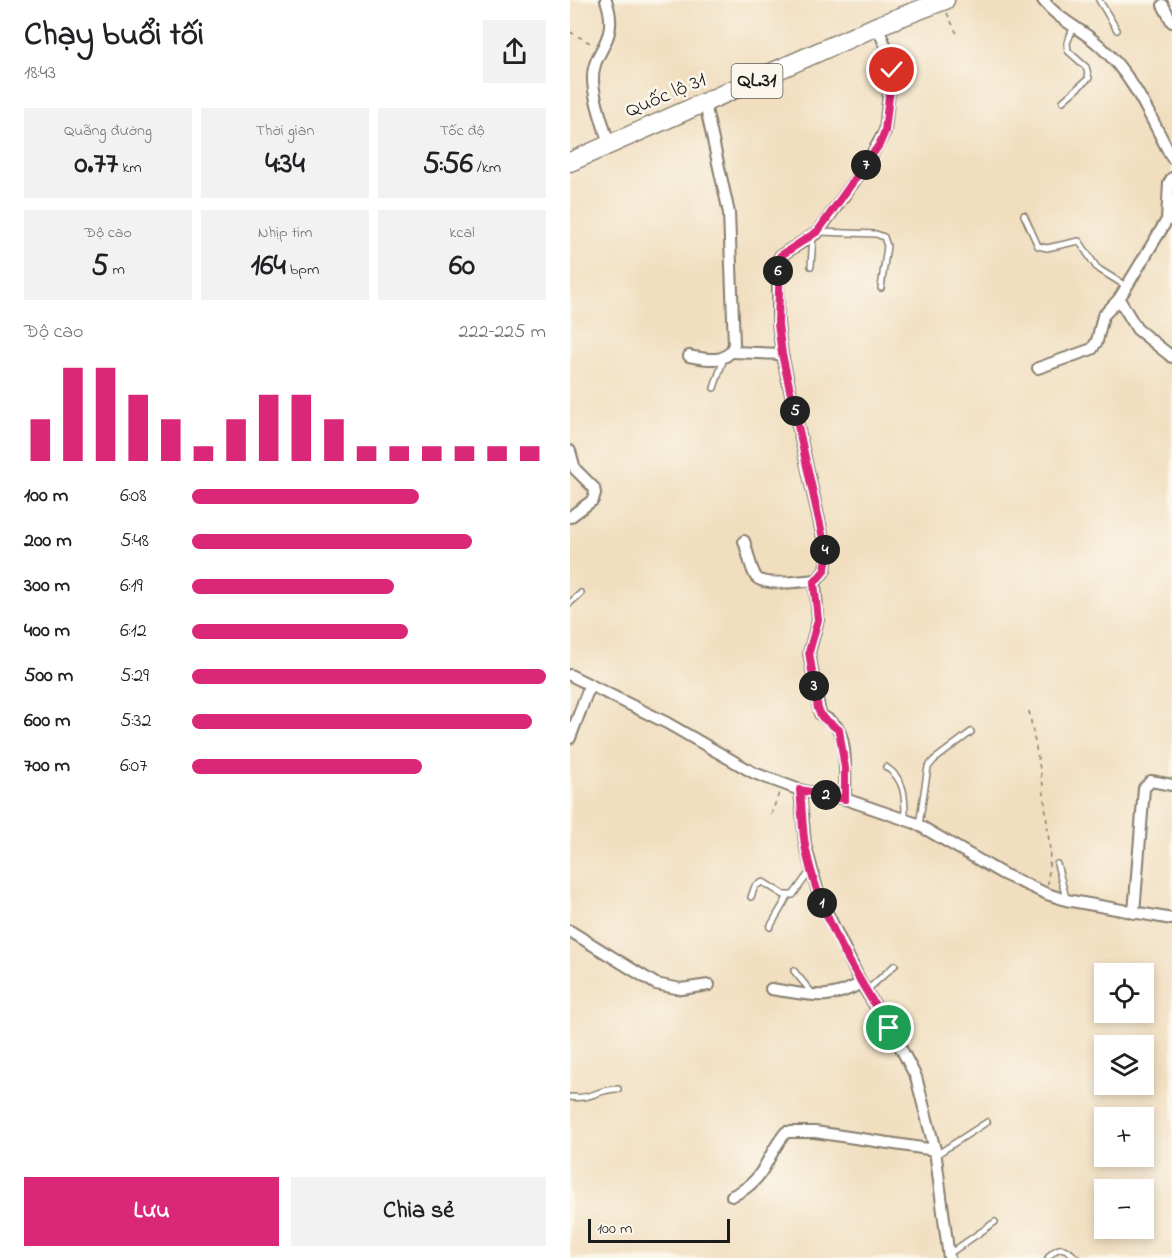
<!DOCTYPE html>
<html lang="vi">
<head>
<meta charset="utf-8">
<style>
	:root { --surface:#fff; --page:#f2f2f2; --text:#202124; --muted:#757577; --accent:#db2777 }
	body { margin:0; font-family:"Indie Flower",sans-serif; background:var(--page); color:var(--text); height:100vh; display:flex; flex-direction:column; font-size:22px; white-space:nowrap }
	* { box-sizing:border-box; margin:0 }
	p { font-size:20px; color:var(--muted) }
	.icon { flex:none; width:33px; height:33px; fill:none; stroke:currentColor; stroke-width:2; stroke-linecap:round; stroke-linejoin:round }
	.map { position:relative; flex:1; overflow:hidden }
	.details { display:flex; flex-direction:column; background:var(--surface); width:570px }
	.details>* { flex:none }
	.fabs { position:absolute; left:524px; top:963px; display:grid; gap:12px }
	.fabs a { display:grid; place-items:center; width:60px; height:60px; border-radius:0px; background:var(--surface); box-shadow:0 3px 9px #0003; font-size:30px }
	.scale { position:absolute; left:18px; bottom:15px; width:142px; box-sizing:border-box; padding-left:6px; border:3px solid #1c1c1c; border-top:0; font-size:16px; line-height:21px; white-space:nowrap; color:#1c1c1c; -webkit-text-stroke:4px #fbf7ec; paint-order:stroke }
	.pin { position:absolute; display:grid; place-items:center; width:51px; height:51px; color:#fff; margin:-26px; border:3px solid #fff; border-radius:50%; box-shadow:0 2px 6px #0007 }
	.km { position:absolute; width:30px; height:30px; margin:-15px; border-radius:50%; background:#222; color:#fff; font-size:16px; line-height:30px; text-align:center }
	.round { display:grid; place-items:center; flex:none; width:63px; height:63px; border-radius:0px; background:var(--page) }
	.summary { display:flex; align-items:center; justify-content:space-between; height:102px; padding:0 24px }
	h1 { font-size:33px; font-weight:800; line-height:45px }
	.stats { display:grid; grid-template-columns:repeat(3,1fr); gap:9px; height:102px; padding:6px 24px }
	.stats div { display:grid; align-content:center; border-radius:0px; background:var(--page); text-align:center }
	.stats b { font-size:30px; font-weight:800 }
	.stats small { font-size:16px; font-weight:400 }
	.stats p { font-size:16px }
	.chart { height:168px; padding:12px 24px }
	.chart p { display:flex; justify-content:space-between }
	.chart svg { width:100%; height:108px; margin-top:6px; stroke:var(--accent); stroke-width:6 }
	.action { display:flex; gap:12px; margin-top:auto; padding:12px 24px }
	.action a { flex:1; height:69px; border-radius:0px; background:var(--accent); color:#fff; font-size:24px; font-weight:800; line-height:69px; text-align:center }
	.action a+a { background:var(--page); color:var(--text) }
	ul { padding:0 24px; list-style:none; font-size:20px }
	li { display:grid; grid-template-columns:96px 72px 1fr; align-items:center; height:45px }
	li i { height:15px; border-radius:8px; background:var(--accent) }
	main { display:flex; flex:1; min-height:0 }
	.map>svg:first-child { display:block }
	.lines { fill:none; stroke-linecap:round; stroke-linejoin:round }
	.service-casing { stroke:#867d6e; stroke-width:8 }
	.minor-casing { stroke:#867d6e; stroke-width:14 }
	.trunk-casing { stroke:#867d6e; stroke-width:21 }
	.path { stroke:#867d6e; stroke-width:1.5; stroke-dasharray:4.5 4.5; stroke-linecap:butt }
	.service { stroke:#fff; stroke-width:5 }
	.minor { stroke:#fff; stroke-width:10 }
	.trunk { stroke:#fff; stroke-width:18 }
	.route-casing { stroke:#fff; stroke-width:12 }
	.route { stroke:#db2777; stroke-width:8 }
	.labels { text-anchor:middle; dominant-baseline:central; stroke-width:5; stroke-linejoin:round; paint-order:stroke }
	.shield { fill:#fbf7ec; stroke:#5f5e5a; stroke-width:1.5 }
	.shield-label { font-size:20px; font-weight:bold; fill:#1c1c1c }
	.street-label { font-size:21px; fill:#1c1c1c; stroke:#fbf7ec }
</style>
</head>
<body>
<main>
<section class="details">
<div class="summary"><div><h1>Chạy buổi tối</h1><p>18:43</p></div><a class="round"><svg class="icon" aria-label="share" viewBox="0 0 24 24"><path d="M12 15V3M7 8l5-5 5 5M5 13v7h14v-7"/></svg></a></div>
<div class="stats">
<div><p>Quãng đường</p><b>0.77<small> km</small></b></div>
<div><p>Thời gian</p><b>4:34</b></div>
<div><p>Tốc độ</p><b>5:56<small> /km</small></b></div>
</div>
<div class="stats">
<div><p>Độ cao</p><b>5<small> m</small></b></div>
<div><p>Nhịp tim</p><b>164<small> bpm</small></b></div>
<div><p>kcal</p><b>60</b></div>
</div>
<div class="chart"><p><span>Độ cao</span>222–225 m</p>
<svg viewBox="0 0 160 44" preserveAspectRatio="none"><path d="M5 44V27M15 44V6M25 44V6M35 44V17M45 44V27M55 44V38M65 44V27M75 44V17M85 44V17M95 44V27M105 44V38M115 44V38M125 44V38M135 44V38M145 44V38M155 44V38"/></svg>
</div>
<ul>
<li><b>100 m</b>6:08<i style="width:64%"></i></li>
<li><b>200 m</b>5:48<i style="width:79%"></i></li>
<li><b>300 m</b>6:19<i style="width:57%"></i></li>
<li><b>400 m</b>6:12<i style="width:61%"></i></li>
<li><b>500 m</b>5:29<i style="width:100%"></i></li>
<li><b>600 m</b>5:32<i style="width:96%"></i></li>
<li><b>700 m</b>6:07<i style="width:65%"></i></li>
</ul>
<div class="action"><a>Lưu</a><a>Chia sẻ</a></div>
</section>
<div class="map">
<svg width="602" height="1258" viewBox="0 0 602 1258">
	<rect width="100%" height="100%" fill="#fbf7ec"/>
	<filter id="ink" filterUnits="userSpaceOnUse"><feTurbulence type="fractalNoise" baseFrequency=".0167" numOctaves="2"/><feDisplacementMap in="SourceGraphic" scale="12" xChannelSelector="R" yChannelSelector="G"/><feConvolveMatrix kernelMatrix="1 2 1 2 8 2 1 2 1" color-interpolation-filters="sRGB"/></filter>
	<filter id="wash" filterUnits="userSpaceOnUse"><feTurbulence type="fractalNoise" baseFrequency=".008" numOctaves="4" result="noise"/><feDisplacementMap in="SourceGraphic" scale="24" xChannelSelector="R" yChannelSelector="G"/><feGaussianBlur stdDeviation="1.35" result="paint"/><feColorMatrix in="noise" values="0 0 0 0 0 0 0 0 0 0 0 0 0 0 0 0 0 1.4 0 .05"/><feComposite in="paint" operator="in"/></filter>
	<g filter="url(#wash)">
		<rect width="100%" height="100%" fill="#f1debf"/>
	</g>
	<g filter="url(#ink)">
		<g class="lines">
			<g class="service-casing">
				<g id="service">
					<polyline points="529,0 547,30"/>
					<polyline points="493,101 519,78 516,67 498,51 497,43 504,26"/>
					<polyline points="454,215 468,246 477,248 509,241 527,268 556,286"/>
					<polyline points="249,232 306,234 314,237 317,246 311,288"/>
					<polyline points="241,266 243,236"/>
					<polyline points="144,388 154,358"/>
					<polyline points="0,603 11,593"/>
					<path d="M316,767c20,13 19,31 19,53"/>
					<polyline points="349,825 358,767 364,760 401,732"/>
					<polyline points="487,864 496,898"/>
					<polyline points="181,897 185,886 193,882 214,895 223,895 241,870"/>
					<polyline points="200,927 218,896"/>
					<polyline points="224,971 243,994"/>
					<polyline points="296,991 325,965"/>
					<path d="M0,1097c21,3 28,-8 48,-8"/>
					<polyline points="366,1155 417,1122"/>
					<polyline points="379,1254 425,1222"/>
					<path d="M478,1258c10,-13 17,-12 28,0"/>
				</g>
			</g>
			<g class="minor-casing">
				<g id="minor">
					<path d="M36,0c15,43 -15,49 -13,81 1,21 11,44 16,64"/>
					<path d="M473,0c15,20 39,29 57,46 34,30 51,73 72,112"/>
					<polyline points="593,5 602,22"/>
					<polyline points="602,178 599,183 597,220 549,299 567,329 602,357"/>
					<polyline points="162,352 212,354"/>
					<path d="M119,356c16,3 40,9 45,-12l-5,-131 -24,-109"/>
					<polyline points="468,368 522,349 527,341 533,316 549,299"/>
					<polyline points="0,451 5,469 24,488 25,493 23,500 0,517"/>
					<path d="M174,541c4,11 6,27 12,36 8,10 47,4 60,3"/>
					<polyline points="0,675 97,723 184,773 230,790 275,799 345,823 433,874 477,894 496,900 602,919"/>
					<polyline points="0,738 20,685"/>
					<polyline points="230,790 235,844 249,896 291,983 326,1039 346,1077 365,1150 379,1258"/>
					<path d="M275,799c0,-17 3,-62 -10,-74 -4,-5 -11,-7 -15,-11l-11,-61 9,-33 -3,-37 10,-13 2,-14 -45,-202 -4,-30v-63l2,-5 38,-24 48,-67 19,-34 7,-70 -15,-35"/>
					<polyline points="564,913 574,788 581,781 602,785"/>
					<polyline points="0,931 86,984 111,989 139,985"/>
					<path d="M201,989c37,5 56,14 90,-6"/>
					<path d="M162,1196c35,-16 32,-38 54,-64h29l120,18"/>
				</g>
			</g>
			<g class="trunk-casing">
				<polyline id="trunk" points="0,162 307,26 375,0"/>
			</g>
			<g class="path">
				<polyline points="377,13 388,36"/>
				<polyline points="0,32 22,44"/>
				<polyline points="459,711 473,785 480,851 478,884"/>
				<polyline points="201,815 209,793"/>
			</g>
			<use href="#service" class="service"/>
			<use href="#minor" class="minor"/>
			<use href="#trunk" class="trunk"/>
		</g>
	</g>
	<g class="lines" filter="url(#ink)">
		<g class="route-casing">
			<path id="route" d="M319,1028c-35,-56 -72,-117 -84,-183 -3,-18 -3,-37 -5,-55l45,9v-31l-6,-38 -17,-13 -4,-8 -9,-57 9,-32 -4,-37 11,-13 2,-14 -45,-202 -4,-30 2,-68 38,-25 61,-86 6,-14 7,-61"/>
		</g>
		<use href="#route" class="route"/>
	</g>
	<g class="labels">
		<rect class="shield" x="161.5" y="64" width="51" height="34" rx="4.5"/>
		<g class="shield-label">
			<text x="187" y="81">QL.31</text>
		</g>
		<g class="street-label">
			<text transform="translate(96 96) rotate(-23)">Quốc lộ 31</text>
		</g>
	</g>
</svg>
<div class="fabs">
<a><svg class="icon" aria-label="locate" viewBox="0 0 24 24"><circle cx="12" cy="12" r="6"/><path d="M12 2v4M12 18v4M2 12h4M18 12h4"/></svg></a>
<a><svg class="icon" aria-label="layers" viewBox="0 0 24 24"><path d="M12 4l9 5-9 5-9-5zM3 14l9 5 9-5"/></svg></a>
<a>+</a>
<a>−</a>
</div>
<div class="scale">100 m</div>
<div class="pin" style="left:319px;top:1028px;background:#1e9e55"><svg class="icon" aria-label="arrive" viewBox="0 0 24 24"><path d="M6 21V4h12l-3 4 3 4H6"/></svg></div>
<div class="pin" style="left:322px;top:70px;background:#d93025"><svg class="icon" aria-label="check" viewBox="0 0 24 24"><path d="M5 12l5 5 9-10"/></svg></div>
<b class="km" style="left:252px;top:903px">1</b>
<b class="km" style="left:256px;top:795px">2</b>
<b class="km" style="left:244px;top:686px">3</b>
<b class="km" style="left:255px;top:550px">4</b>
<b class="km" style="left:225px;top:411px">5</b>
<b class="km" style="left:208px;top:271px">6</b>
<b class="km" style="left:296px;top:165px">7</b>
</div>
</main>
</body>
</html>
